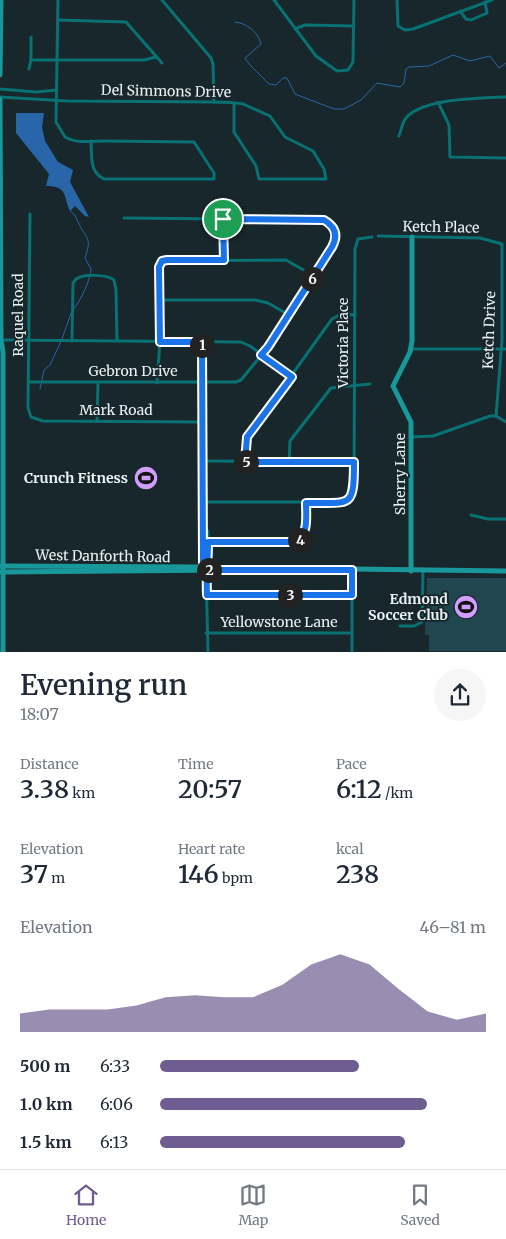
<!DOCTYPE html>
<html lang="en">
<head>
<meta charset="utf-8">
<style>
	:root { --surface:#fff; --page:#f6f6f7; --text:#1f2937; --muted:#747a83; --line:#e0e1e3; --accent:#6f5d91 }
	body { margin:0; font-family:Merriweather,serif; background:var(--page); color:var(--text); height:100vh; display:flex; flex-direction:column; font-size:19px; white-space:nowrap }
	* { box-sizing:border-box; margin:0 }
	p { font-size:16px; color:var(--muted) }
	.icon { flex:none; width:28px; height:28px; fill:none; stroke:currentColor; stroke-width:2; stroke-linecap:round; stroke-linejoin:round }
	.map { position:relative; height:652px; overflow:hidden }
	.panel { display:flex; flex-direction:column; background:var(--surface); flex:1 }
	.panel>* { flex:none }
	.pin { position:absolute; display:grid; place-items:center; width:42px; height:42px; color:#fff; margin:-21px; border:2px solid #fff; border-radius:50%; box-shadow:0 1px 5px #0007 }
	.km { position:absolute; width:25px; height:25px; margin:-12px; border-radius:50%; background:#222; color:#fff; font-size:14px; line-height:25px; text-align:center }
	.round { display:grid; place-items:center; flex:none; width:52px; height:52px; border-radius:26px; background:var(--page) }
	.headline { display:flex; align-items:center; justify-content:space-between; height:85px; padding:0 20px }
	h1 { font-size:28px; font-weight:600; line-height:38px }
	.metrics { display:grid; grid-template-columns:repeat(3,1fr); gap:8px; height:85px; padding:5px 20px }
	.metrics div { display:grid; align-content:center }
	.metrics b { font-size:25px; font-weight:600 }
	.metrics small { font-size:14px; font-weight:400 }
	.metrics p { font-size:14px }
	.chart { height:140px; padding:10px 20px }
	.chart p { display:flex; justify-content:space-between }
	.chart svg { width:100%; height:90px; margin-top:5px; fill:var(--accent); opacity:.7 }
	ul { padding:0 20px; list-style:none; font-size:16px }
	li { display:grid; grid-template-columns:80px 60px 1fr; align-items:center; height:38px }
	li i { height:12px; border-radius:6px; background:var(--accent) }
	.tabs { display:flex; justify-content:space-around; align-items:center; height:70px; border-top:1px solid var(--line); background:var(--surface); font-size:14px; color:var(--muted) }
	.tabs a { display:grid; justify-items:center; gap:2px }
	.tabs .current { color:var(--accent) }
	.map>svg:first-child { display:block }
	.green { fill:#20464f }
	.water { fill:#2866a9 }
	.lines { fill:none; stroke-linecap:round; stroke-linejoin:round }
	.stream { stroke:#2866a9; stroke-width:1 }
	.street { stroke:#077174; stroke-width:3 }
	.secondary { stroke:#19989c; stroke-width:5 }
	.route-casing { stroke:#fff; stroke-width:10 }
	.route { stroke:#1a73e8; stroke-width:6 }
	.labels { text-anchor:middle; dominant-baseline:central; stroke-width:4; stroke-linejoin:round; paint-order:stroke }
	.street-label { font-size:14px; fill:#e8f2f4; stroke:#18272b }
	.poi-label { font-size:14px; font-weight:bold; fill:#e8f2f4; stroke:#18272b; text-anchor:end }
</style>
</head>
<body>
<div class="map">
<svg width="506" height="652" viewBox="0 0 506 652">
	<rect width="100%" height="100%" fill="#18272b"/>
	<polygon class="green" points="427,578 506,578 506,651 429,651 429,635 425,635"/>
	<path class="water" d="M16,113h28l-2,14 3,14 13,21 15,8 -3,12 19,35 -4,-1 -10,-10 -5,5c-7,-15 -2,-25 -24,-25l3,-12 -33,-41z"/>
	<g class="lines">
		<g class="stream">
			<path d="M235,22c12,1 24,11 26,22l-16,14c5,9 17,18 24,26l7,1 7,-7h4l8,16 39,15h10l17,-9 16,-17 23,4 4,-4 2,-14 3,-2 20,-1 24,-11 17,6 20,-5 9,12 7,-5"/>
			<path d="M70,211c6,4 6,7 9,13 8,16 13,13 6,34l6,11c-1,12 -10,31 -18,41"/>
			<polyline points="40,389 44,370 50,365 62,339 71,313"/>
		</g>
		<g class="street">
			<path d="M58,0l-2,122 9,15c12,7 27,4 40,4l89,1 20,31v6h-110c-15,-7 -12,-23 -13,-38"/>
			<polyline points="162,0 211,58 213,64 214,102"/>
			<polyline points="274,0 316,56 337,71 348,70 353,62 354,0"/>
			<polyline points="397,0 398,26 405,30 413,29 492,0"/>
			<polyline points="460,11 466,19 471,20 487,13 485,2"/>
			<polyline points="58,20 126,22 162,63"/>
			<polyline points="295,29 305,25 354,26"/>
			<polyline points="31,60 144,60 156,57"/>
			<polyline points="29,69 31,60 31,37"/>
			<polyline points="0,89 36,92 57,90"/>
			<path d="M0,97l67,4 147,1c9,0 19,0 29,2l27,12 15,21 28,14 11,18 2,10h-67l-3,-13 -22,-34v-29"/>
			<polyline points="438,102 449,125 450,157 506,158"/>
			<path d="M399,136c2,-5 3,-11 5,-15 13,-23 78,-23 102,-24"/>
			<polyline points="223,199 224,260"/>
			<polyline points="30,214 28,408 31,417 43,421 202,422"/>
			<polyline points="378,236 480,238 502,244 502,340 496,416"/>
			<polyline points="160,300 255,300 268,303 289,315"/>
			<polyline points="1,340 241,342 250,346 292,377"/>
			<path d="M72,341l1,-58 3,-4c8,-5 30,-5 38,1l2,10 1,51"/>
			<polyline points="202,342 202,520 203,562 206,570 208,652"/>
			<polyline points="411,349 506,349"/>
			<polyline points="29,382 236,382 241,380 268,347 336,240 333,228 324,220 124,218"/>
			<polyline points="157,383 160,341 159,267 162,261 286,260 314,276"/>
			<polyline points="97,421 98,383"/>
			<polyline points="412,437 433,436 490,416 496,416 506,422"/>
			<polyline points="202,461 354,462"/>
			<polyline points="245,462 247,437 332,319 341,314 355,315"/>
			<polyline points="289,462 290,441 331,388 370,384"/>
			<polyline points="202,502 343,502 351,498 354,491 355,249 358,239 372,237"/>
			<polyline points="471,515 488,519 506,519"/>
			<polyline points="203,527 208,531 208,562 206,570"/>
			<polyline points="208,542 295,542 303,536 306,503"/>
			<polyline points="352,569 352,652"/>
			<polyline points="207,595 352,595"/>
			<polyline points="400,626 414,626 422,622 423,571"/>
			<polyline points="206,633 352,633"/>
		</g>
		<g class="secondary">
			<polyline points="0,75 1,0"/>
			<polyline points="0,99 1,340 3,352 3,652"/>
			<polyline points="0,566 200,567 206,570"/>
			<polyline points="411,571 411,422 393,386 410,352 412,341 412,237"/>
			<polyline points="1,572 352,569 506,571"/>
		</g>
	</g>
	<g class="lines">
		<g class="route-casing">
			<path id="route" d="M223,219l1,41h-57l-5,1 -3,6 1,75h42l1,220 3,8h146v25h-145c-1,-18 1,-35 1,-53h87c14,-7 11,-25 11,-39 45,-1 48,7 48,-41h-109l2,-25 45,-60 -31,-22 7,-8 64,-100c6,-11 4,-20 -8,-27l-101,-1"/>
		</g>
		<use href="#route" class="route"/>
	</g>
	<defs>
		<g id="stadium-disc" transform="scale(1.25)"><circle r="9.5" fill="#d19dfe" stroke="#18272b"/><path d="M0-5a6.5 5 0 1 0 0 10a6.5 5 0 1 0 0-10ZM-3.5-1.8h7v3.6h-7Z" fill="#111"/></g>
	</defs>
	<g fill-rule="evenodd">
		<use href="#stadium-disc" x="146" y="478"/>
		<use href="#stadium-disc" x="466" y="607"/>
	</g>
	<g class="labels">
		<g class="street-label">
			<text transform="translate(166 91) rotate(1)">Del Simmons Drive</text>
			<text transform="translate(441 227) rotate(1)">Ketch Place</text>
			<text transform="translate(18 315) rotate(-90)">Raquel Road</text>
			<text transform="translate(489 330) rotate(-88)">Ketch Drive</text>
			<text transform="translate(343 343) rotate(-90)">Victoria Place</text>
			<text x="133" y="371">Gebron Drive</text>
			<text x="116" y="410">Mark Road</text>
			<text transform="translate(400 474) rotate(-90)">Sherry Lane</text>
			<text transform="translate(103 556) rotate(1)">West Danforth Road</text>
			<text x="279" y="622">Yellowstone Lane</text>
		</g>
		<g class="poi-label">
			<text x="128" y="478">Crunch Fitness</text>
			<text x="448" y="599">Edmond<tspan x="448" dy="16">Soccer Club</tspan></text>
		</g>
	</g>
</svg>
<div class="pin" style="left:223px;top:219px;background:#1e9e55"><svg class="icon" aria-label="arrive" viewBox="0 0 24 24"><path d="M6 21V4h12l-3 4 3 4H6"/></svg></div>
<b class="km" style="left:202px;top:345px">1</b>
<b class="km" style="left:209px;top:570px">2</b>
<b class="km" style="left:290px;top:595px">3</b>
<b class="km" style="left:300px;top:540px">4</b>
<b class="km" style="left:246px;top:462px">5</b>
<b class="km" style="left:312px;top:279px">6</b>
</div>
<section class="panel">
<div class="headline"><div><h1>Evening run</h1><p>18:07</p></div><a class="round"><svg class="icon" aria-label="share" viewBox="0 0 24 24"><path d="M12 15V3M7 8l5-5 5 5M5 13v7h14v-7"/></svg></a></div>
<div class="metrics">
<div><p>Distance</p><b>3.38<small> km</small></b></div>
<div><p>Time</p><b>20:57</b></div>
<div><p>Pace</p><b>6:12<small> /km</small></b></div>
</div>
<div class="metrics">
<div><p>Elevation</p><b>37<small> m</small></b></div>
<div><p>Heart rate</p><b>146<small> bpm</small></b></div>
<div><p>kcal</p><b>238</b></div>
</div>
<div class="chart"><p><span>Elevation</span>46–81 m</p>
<svg viewBox="0 0 160 44" preserveAspectRatio="none"><path d="M0 44V35L10 33L20 33L30 33L40 31L50 27L60 26L70 27L80 27L90 21L100 11L110 6L120 11L130 23L140 34L150 38L160 35V44z"/></svg>
</div>
<ul>
<li><b>500 m</b>6:33<i style="width:61%"></i></li>
<li><b>1.0 km</b>6:06<i style="width:82%"></i></li>
<li><b>1.5 km</b>6:13<i style="width:75%"></i></li>
</ul>
</section>
<nav class="tabs">
<a class="current"><svg class="icon" aria-label="home" viewBox="0 0 24 24"><path d="M3 11l9-7 9 7M6 9v11h12V9"/></svg>Home</a>
<a><svg class="icon" aria-label="map" viewBox="0 0 24 24"><path d="M3 6l6-2 6 2 6-2v14l-6 2-6-2-6 2zM9 4v14M15 6v14"/></svg>Map</a>
<a><svg class="icon" aria-label="saved" viewBox="0 0 24 24"><path d="M7 4h10v16l-5-4-5 4z"/></svg>Saved</a>
</nav>
</body>
</html>
